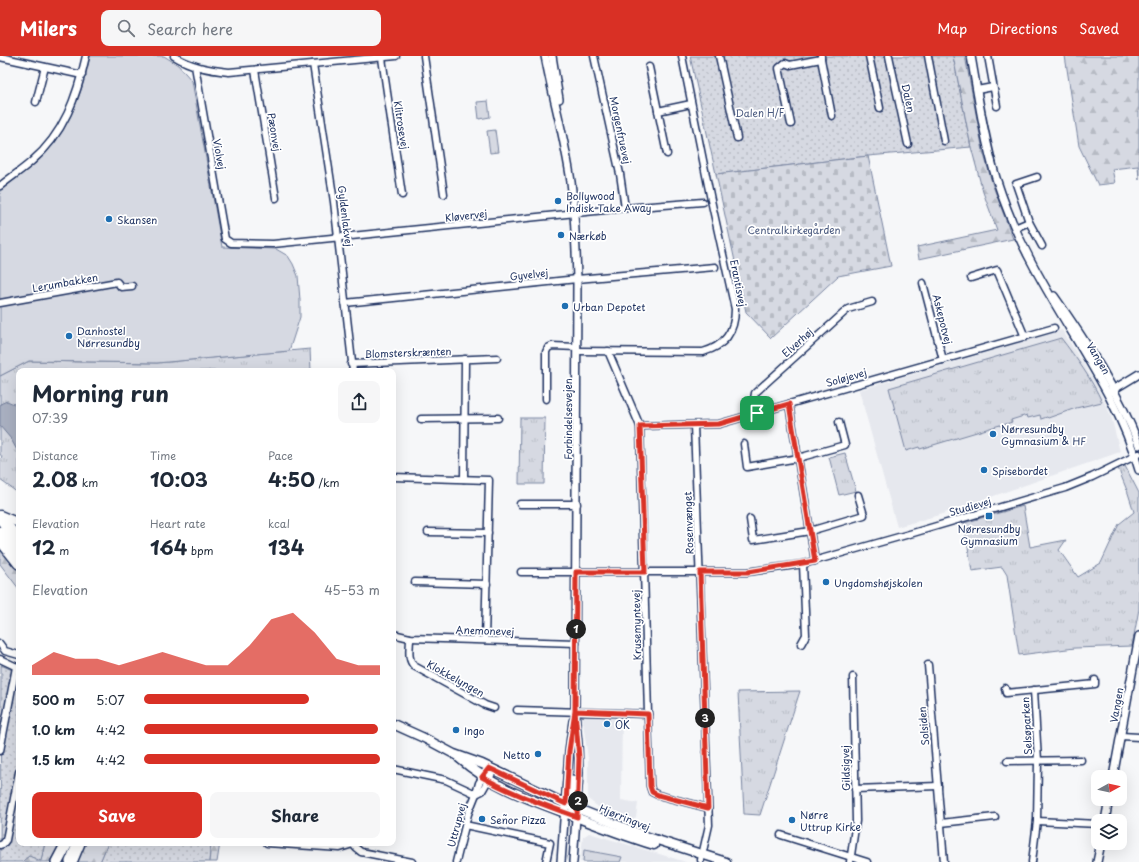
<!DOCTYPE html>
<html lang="en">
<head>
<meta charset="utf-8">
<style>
	:root { --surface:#fff; --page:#f6f6f7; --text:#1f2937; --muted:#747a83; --accent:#d93025 }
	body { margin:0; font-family:"Playpen Sans",sans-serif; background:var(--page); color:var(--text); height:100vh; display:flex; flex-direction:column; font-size:15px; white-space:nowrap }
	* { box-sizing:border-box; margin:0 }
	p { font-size:13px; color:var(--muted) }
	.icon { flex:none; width:22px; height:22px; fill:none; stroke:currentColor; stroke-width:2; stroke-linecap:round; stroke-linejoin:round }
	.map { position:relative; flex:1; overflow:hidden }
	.side { position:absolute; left:16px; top:312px; width:380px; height:478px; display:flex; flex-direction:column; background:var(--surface); border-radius:8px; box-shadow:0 4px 16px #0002 }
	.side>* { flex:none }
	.needle { width:26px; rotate:82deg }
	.buttons { position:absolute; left:1091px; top:714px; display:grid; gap:8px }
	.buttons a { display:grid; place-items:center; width:36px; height:36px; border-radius:8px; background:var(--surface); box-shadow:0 4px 16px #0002; font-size:20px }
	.pin { position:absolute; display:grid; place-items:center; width:34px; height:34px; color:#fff; margin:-17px; border-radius:8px; box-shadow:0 2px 6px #0006 }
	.km { position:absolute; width:20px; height:20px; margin:-10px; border-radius:50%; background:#222; color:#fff; font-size:11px; line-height:20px; text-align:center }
	.round { display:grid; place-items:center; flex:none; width:42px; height:42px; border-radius:8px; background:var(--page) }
	.overview { display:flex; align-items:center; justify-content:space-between; height:68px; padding:0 16px }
	h1 { font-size:22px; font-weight:700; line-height:30px }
	.stats { display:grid; grid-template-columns:repeat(3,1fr); gap:6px; height:68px; padding:4px 16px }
	.stats div { display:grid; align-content:center }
	.stats b { font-size:20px; font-weight:700 }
	.stats small { font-size:11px; font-weight:400 }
	.stats p { font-size:11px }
	.chart { height:112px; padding:8px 16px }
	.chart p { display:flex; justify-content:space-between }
	.chart svg { width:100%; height:72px; margin-top:4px; fill:var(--accent); opacity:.7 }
	.cta { display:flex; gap:8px; margin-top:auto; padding:8px 16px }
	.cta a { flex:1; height:46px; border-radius:8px; background:var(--accent); color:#fff; font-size:16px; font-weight:700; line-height:46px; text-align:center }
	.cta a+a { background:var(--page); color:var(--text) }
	ul { padding:0 16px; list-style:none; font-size:13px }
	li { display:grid; grid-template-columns:64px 48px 1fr; align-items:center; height:30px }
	li i { height:10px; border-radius:5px; background:var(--accent) }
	header { display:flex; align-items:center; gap:24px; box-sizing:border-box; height:56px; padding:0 20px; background:var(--accent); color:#fff }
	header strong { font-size:19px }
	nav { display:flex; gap:22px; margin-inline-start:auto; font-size:14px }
	.search { width:280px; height:36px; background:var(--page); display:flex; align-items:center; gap:10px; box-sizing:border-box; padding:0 14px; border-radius:8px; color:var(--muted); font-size:15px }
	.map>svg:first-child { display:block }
	.built { fill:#e6e8ee }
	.grass { fill:url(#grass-dots); stroke:#7884a0 }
	.forest { fill:url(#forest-firs); stroke:#7884a0 }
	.cemetery { fill:url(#cemetery-stones); stroke:#7884a0 }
	.park { fill:url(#park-tufts); stroke:#7884a0 }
	.pitch { fill:#d6d9e2; stroke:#7884a0 }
	.water { fill:#a9b0c1; stroke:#707c99 }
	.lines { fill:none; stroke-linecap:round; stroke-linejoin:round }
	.minor-casing { stroke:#1b2f5e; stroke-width:9 }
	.tertiary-casing { stroke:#1b2f5e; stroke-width:10 }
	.secondary-casing { stroke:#1b2f5e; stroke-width:11 }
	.motorway-casing { stroke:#1b2f5e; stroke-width:14 }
	.minor { stroke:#fff; stroke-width:6 }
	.tertiary { stroke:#fff; stroke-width:7 }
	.secondary { stroke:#fff; stroke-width:8 }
	.motorway { stroke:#fff; stroke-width:11 }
	.route-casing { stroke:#fff; stroke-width:8 }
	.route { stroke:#d93025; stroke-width:5 }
	.poi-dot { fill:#1f6fb2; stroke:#fff; stroke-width:1.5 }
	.labels { text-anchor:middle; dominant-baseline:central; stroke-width:3.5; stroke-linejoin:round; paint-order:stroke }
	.street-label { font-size:10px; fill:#1b2f5e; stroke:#fff }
	.park-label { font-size:10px; fill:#4a5a7f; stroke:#fff }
	.poi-label { font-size:10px; fill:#1b2f5e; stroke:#fff; text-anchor:start }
</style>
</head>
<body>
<header>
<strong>Milers</strong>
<div class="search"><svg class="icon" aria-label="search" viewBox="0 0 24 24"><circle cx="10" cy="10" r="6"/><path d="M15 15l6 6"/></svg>Search here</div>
<nav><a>Map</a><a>Directions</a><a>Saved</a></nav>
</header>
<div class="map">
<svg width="1139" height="806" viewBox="0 0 1139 806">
	<defs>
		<pattern id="grass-dots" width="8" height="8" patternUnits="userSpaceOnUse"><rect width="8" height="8" fill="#d6d9e2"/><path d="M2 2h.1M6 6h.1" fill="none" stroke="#b7bbc4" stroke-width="1.8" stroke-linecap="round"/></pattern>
		<pattern id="forest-firs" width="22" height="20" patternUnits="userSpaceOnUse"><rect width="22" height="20" fill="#d6d9e2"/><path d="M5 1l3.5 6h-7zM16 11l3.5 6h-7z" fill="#b7bbc4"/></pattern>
		<pattern id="cemetery-stones" width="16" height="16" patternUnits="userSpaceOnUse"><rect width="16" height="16" fill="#d6d9e2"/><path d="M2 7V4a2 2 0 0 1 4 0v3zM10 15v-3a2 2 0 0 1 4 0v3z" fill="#b7bbc4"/></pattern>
		<pattern id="park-tufts" width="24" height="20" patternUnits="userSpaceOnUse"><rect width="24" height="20" fill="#d6d9e2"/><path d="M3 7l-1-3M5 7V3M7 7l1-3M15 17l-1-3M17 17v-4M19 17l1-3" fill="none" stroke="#b7bbc4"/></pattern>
	</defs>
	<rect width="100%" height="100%" fill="#f6f7f9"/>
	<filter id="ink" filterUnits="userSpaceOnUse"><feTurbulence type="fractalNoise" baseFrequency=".025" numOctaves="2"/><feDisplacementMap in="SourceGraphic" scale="8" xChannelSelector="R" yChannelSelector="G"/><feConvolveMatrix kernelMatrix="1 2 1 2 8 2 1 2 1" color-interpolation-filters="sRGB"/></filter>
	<g filter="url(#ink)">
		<g class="built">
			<polygon points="1062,274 1096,328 1111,360 1120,396 939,459 897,471 859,334"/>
			<polygon points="582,659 609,659 622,661 621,744 638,747 636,761 630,767 601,753 588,743 588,702"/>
			<polygon points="589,777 686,806 580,806 583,781"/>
		</g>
		<g class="grass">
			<polygon points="690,0 953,0 971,91 868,100 716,118"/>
			<polygon points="1,609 19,617 19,787 45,787 41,806 29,800 22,806 0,806"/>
			<polygon points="108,787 211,787 209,806 100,806"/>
		</g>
		<g class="forest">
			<polygon points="953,0 965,0 983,95 993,130 1013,183 919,203 917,191 997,174 983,136 971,91"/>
			<polygon points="1065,0 1139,0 1139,124 1138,110 1112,113 1115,127 1098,129 1079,90"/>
			<polygon points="0,491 19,514 19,533 0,508"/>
			<polygon points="45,787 62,787 49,806 22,806 29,800 41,805"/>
			<polygon points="84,787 108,787 100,806 75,806"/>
			<polygon points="211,787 220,787 217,806 209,806"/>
		</g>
		<polygon class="cemetery" points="868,100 891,210 838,220 771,282 746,256 716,118"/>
		<g class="park">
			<polygon points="495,74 498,96 490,97 487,75"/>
			<path d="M1061,282c16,21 30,40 41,64l-26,6 -28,10 -1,-1 -6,2 -1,-4 -12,3 -1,-3 -16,5 1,2 -12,4v-1l-80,24 -1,-2 -13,4 -17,-63z"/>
			<polygon points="310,293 311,315 19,315 19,440 14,434 0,424 0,404 2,401 0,398 0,320 29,305 157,307"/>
			<polygon points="520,362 545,362 544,428 519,428"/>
			<polygon points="845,397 856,435 839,439 829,401"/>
			<polygon points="1125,410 1139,437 1139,553 1132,590 1075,592 1019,599 1007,519 1002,511 972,515 964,467 1023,450 1030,491 1066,484 1059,494 1078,521 1101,507 1119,468 1134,456 1128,437 1118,412"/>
			<polygon points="800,635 760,759 744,758 738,636"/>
			<polygon points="584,794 622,801 620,806 583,806"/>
		</g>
		<g class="pitch">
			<path d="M90,0h74l14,9 14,16 30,166 54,2 12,7 5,8 5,12 2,24v17l-11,34 -132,12 -128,-2 -29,15v-185c12,-11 27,-19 39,-31 29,-28 43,-65 51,-104z"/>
			<polygon points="488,45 490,61 479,63 477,46"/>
		</g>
		<polygon class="water" points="7,345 14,348 19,346 19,398 11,383 0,370 0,348"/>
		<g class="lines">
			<g class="minor-casing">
				<g id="minor">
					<path d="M174,0c17,11 36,14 55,16l167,-16"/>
					<polyline points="424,0 444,138"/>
					<polyline points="594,0 620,118 625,152"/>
					<polyline points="719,0 737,82"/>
					<polyline points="821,0 821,3 832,60"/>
					<polyline points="869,0 880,52"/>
					<polyline points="889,0 908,88"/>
					<polyline points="928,0 944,85"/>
					<polyline points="988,0 997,50"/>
					<polyline points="0,1 82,19"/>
					<polyline points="382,2 402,139"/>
					<polyline points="313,8 334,146 353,315"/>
					<polyline points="195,10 225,183 231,187 273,188 625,152 703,146"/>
					<polyline points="649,11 667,98"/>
					<polyline points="255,14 276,142"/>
					<polyline points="977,34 993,31"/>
					<polyline points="36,46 45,11"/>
					<polyline points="658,55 691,48"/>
					<polyline points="791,68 779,12 785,7 790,9 821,3"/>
					<polyline points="1037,121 1016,128 1029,166 1042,190"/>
					<path d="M0,130c11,-9 22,-16 32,-25 32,-27 45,-65 54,-105"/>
					<polyline points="1015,172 1029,166"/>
					<polyline points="971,222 997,214 1025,281"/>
					<polyline points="923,227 943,304"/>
					<polyline points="0,247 117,226 121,231 132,230"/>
					<polyline points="345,247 577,223 715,211"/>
					<path d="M577,295l126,1c22,-6 32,-21 32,-43l-24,-109 -29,-144"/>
					<polyline points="608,295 640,370 650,730 652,736 658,739 708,752"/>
					<polyline points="351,308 497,302"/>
					<polyline points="546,343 546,296 548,292 552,290 577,291"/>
					<polyline points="789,348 815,505"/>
					<polyline points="757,357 754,343 755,337 848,253 872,246"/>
					<polyline points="421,363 498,362"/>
					<polyline points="694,369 709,769 701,804"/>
					<polyline points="640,370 719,368 1054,272"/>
					<polyline points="744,388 747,411 798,402 845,389 839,366"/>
					<polyline points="393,421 489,424 485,584"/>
					<polyline points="464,423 465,303"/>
					<polyline points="520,448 577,448"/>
					<polyline points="750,463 753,484 810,475 864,459 858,439"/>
					<polyline points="428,476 488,477"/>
					<polyline points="521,516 747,516 803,508 913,477 1065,432 1092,421 1139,398"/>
					<polyline points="415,526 487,528"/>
					<polyline points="393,578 410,582 576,587"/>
					<path d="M410,582c0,10 -3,21 4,28l71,39 9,3"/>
					<polyline points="0,588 5,595 19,599"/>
					<polyline points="801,588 806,579 803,508"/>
					<polyline points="0,603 19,612"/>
					<polyline points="928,609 944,806"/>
					<polyline points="1005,632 1006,637 1095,628 1095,624"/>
					<polyline points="517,654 648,658"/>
					<polyline points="1121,680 1139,681"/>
					<polyline points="0,695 16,611"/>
					<polyline points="1007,705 1081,704"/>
					<polyline points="393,713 446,724 476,738"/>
					<polyline points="855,733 938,730"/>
					<polyline points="476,738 482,735 494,714"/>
					<polyline points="1037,765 1098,768"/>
					<polyline points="941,767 995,761"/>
					<polyline points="465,769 550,787 546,806"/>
					<polyline points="781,779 867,806"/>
					<polyline points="267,787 340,792 353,788"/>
					<polyline points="352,787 356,792 361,796 412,806"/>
					<polyline points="0,789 3,788 6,784 19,716"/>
					<polyline points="456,806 468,758 476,738 479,727 489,712"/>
					<polyline points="850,806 856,765 853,621"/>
					<polyline points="1032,806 1037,765 1038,705 1034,634"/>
				</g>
			</g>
			<g class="tertiary-casing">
				<g id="tertiary">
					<path d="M545,0c8,42 20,83 26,126 4,32 5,65 6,97l-2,432 3,33 1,29 -6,89"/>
					<polyline points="552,0 559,43"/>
					<path d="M971,0c7,40 13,82 25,122 9,28 21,57 35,83 36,70 87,133 108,209"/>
					<path d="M1054,240c33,47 64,95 85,149"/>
					<polyline points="1111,335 1139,318"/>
					<polyline points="1113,721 1139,580"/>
					<polyline points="572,723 572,746 573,754"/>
					<polyline points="1105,765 1109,743"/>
					<polyline points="561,806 569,695 573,665"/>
					<polyline points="1097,806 1101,787"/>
				</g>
			</g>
			<g class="secondary-casing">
				<g id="secondary">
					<polyline points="0,459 19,467"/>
					<polyline points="0,475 13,490 19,495"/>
					<polyline points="393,668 424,682 454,698 482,708 566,748 648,781 726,806"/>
					<path d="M459,702c32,28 69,41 109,56 28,11 57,22 86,31"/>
				</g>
			</g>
			<g class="motorway-casing">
				<g id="motorway">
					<polyline points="0,462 19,484"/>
					<polyline points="0,483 19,507"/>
					<polyline points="57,806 67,787"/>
					<polyline points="71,806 79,787"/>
				</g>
			</g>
			<use href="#minor" class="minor"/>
			<use href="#tertiary" class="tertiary"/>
			<use href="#secondary" class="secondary"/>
			<use href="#motorway" class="motorway"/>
		</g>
	</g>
	<g class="lines" filter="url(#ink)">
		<g class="route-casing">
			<path id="route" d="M757,357l-38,11 -79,2 5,146h-69l-1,139 -6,40 -3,53 -77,-36 -7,9c30,17 63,28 95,40l2,-59 -4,-47 73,3 2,72 2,6 6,3 50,13 -8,-236h48l67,-11 -26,-157 -32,9"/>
		</g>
		<use href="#route" class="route"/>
	</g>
	<g class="poi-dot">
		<circle cx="558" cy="145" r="4"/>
		<circle cx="109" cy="163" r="4"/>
		<circle cx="561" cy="179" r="4"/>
		<circle cx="565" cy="250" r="4"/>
		<circle cx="69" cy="280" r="4"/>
		<circle cx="993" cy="378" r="4"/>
		<circle cx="984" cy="414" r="4"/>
		<rect x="985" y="456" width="8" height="8" rx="2"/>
		<circle cx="826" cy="526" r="4"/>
		<circle cx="607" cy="668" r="4"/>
		<circle cx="456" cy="674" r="4"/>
		<circle cx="538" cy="698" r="4"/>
		<circle cx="482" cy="763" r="4"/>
		<circle cx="792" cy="764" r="4"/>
	</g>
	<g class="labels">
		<g class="street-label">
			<text transform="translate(909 42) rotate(78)">Dalen</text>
			<text transform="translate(402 69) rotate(81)">Klitrosevej</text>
			<text transform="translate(621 74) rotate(78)">Morgenfruevej</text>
			<text transform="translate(275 76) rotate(81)">Pæonvej</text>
			<text transform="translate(220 98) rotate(80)">Violvej</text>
			<text transform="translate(466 159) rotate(-6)">Kløvervej</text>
			<text transform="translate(346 160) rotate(83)">Gyldenlakvej</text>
			<text transform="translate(529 218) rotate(-6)">Gyvelvej</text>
			<text transform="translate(65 226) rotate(-10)">Lerumbakken</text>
			<text transform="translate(739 227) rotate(79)">Erantisvej</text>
			<text transform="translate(943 263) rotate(76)">Askepotvej</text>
			<text transform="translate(797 286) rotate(-42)">Elverhøj</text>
			<text transform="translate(408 296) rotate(-2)">Blomsterskrænten</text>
			<text transform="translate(1099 302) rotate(59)">Vangen</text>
			<text transform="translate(846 321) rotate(-16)">Soløjevej</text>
			<text transform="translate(567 363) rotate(-90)">Forbindelsesvejen</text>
			<text transform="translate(970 450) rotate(-16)">Studievej</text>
			<text transform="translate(688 467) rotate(-92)">Rosenvænget</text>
			<text transform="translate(636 569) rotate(-91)">Krusemyntevej</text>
			<text transform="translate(485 574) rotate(2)">Anemonevej</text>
			<text transform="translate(456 622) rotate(29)">Klokkelyngen</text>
			<text transform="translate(1116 649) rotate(-80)">Vangen</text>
			<text transform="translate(923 670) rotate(-95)">Solsiden</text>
			<text transform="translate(1026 670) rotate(-93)">Selsøparken</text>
			<text transform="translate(845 712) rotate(-91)">Gildsigvej</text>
			<text transform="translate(625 761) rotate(22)">Hjørringvej</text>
			<text transform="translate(456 769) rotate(-75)">Uttrupvej</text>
		</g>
		<g class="park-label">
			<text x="760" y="56">Dalen H/F</text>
			<text x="794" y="173">Centralkirkegården</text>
		</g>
		<g class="poi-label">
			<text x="566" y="139">Bollywood<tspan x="566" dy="12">Indisk Take Away</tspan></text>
			<text x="117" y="163">Skansen</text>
			<text x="569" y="179">Nærkøb</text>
			<text x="573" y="250">Urban Depotet</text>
			<text x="77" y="274">Danhostel<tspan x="77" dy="12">Nørresundby</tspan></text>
			<text x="1001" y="372">Nørresundby<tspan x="1001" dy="12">Gymnasium &amp; HF</tspan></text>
			<text x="992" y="414">Spisebordet</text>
			<text x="989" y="472" text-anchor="middle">Nørresundby<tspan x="989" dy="12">Gymnasium</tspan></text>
			<text x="834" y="526">Ungdomshøjskolen</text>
			<text x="615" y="668">OK</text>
			<text x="464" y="674">Ingo</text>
			<text x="530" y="698" text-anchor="end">Netto</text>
			<text x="800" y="758">Nørre<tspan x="800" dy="12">Uttrup Kirke</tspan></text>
			<text x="490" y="763">Señor Pizza</text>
		</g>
	</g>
</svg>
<div class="buttons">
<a><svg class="needle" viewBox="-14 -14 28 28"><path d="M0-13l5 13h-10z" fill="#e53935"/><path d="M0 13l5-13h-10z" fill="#747a83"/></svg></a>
<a><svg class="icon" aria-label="layers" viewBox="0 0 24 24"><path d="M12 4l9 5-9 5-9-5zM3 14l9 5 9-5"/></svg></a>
</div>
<div class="pin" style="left:757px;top:357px;background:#1e9e55"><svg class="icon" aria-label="arrive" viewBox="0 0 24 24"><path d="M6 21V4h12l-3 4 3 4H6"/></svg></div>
<b class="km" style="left:576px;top:573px">1</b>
<b class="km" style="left:578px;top:745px">2</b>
<b class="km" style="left:705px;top:662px">3</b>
<section class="side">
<div class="overview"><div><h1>Morning run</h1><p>07:39</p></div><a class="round"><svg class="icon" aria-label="share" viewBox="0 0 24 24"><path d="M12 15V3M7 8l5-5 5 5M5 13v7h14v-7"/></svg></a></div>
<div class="stats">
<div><p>Distance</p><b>2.08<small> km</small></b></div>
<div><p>Time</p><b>10:03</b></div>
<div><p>Pace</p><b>4:50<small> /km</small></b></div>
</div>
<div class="stats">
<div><p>Elevation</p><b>12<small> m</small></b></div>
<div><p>Heart rate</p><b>164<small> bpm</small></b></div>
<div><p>kcal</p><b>134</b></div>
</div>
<div class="chart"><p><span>Elevation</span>45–53 m</p>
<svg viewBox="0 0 160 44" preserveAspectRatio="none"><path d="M0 44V38L10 30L20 34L30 34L40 38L50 34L60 30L70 34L80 38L90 38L100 26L110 10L120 6L130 18L140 34L150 38L160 38V44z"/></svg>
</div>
<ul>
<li><b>500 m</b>5:07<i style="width:70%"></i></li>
<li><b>1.0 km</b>4:42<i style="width:99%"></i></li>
<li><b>1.5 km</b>4:42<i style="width:100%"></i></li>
</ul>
<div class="cta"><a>Save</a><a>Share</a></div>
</section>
</div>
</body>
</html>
